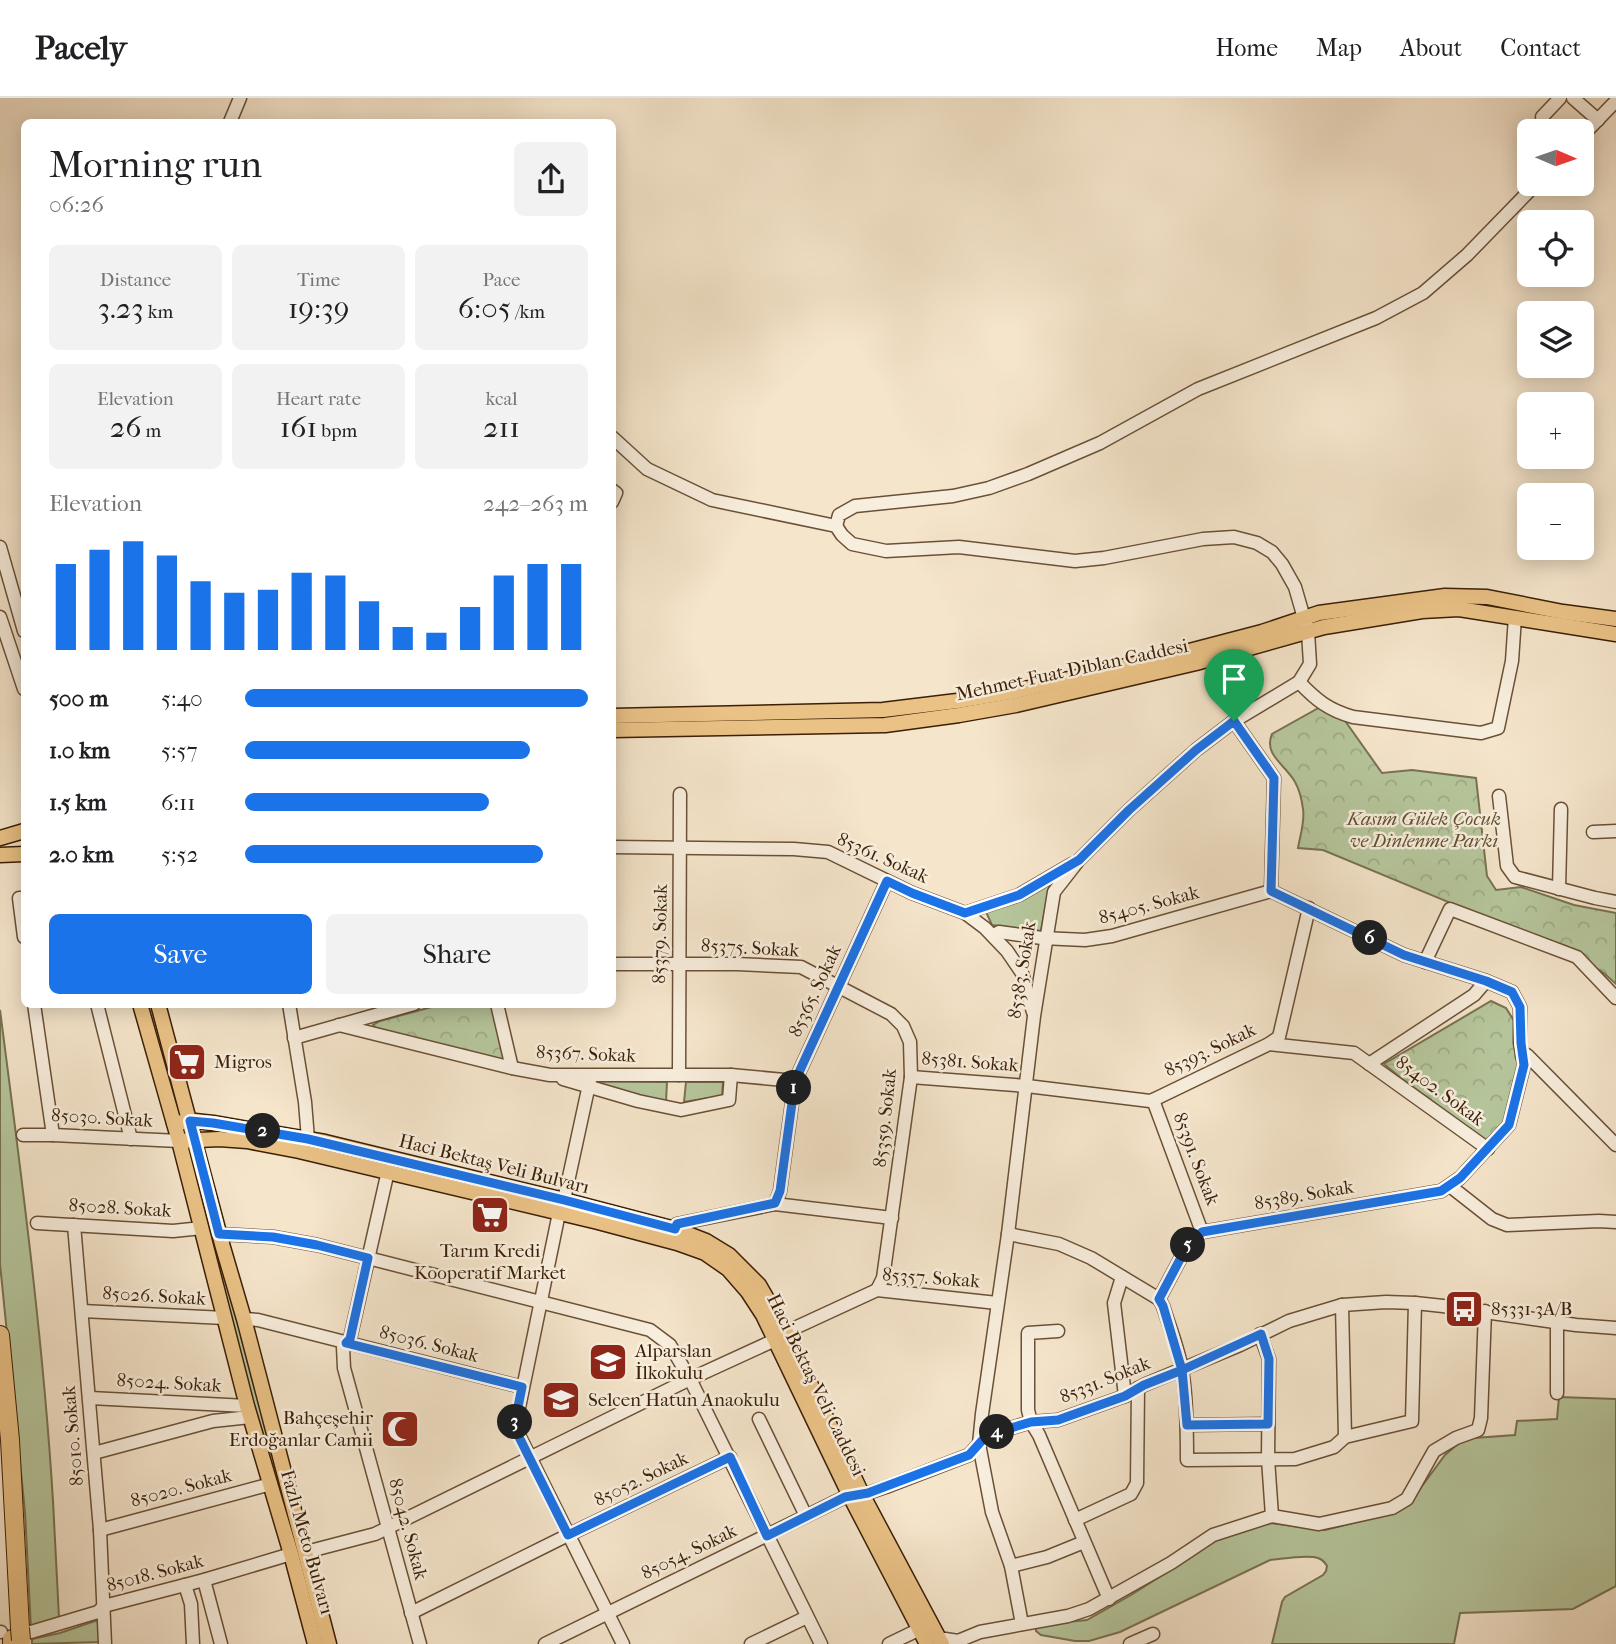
<!DOCTYPE html>
<html lang="en">
<head>
<meta charset="utf-8">
<style>
	:root { --surface:#fff; --page:#f2f2f2; --text:#202124; --muted:#757577; --line:#e0e0e0; --accent:#1a73e8 }
	body { margin:0; font-family:"IM FELL French Canon",serif; background:var(--page); color:var(--text); height:100vh; display:flex; flex-direction:column; font-size:26px; white-space:nowrap }
	* { box-sizing:border-box; margin:0 }
	p { font-size:23px; color:var(--muted) }
	.icon { flex:none; width:38px; height:38px; fill:none; stroke:currentColor; stroke-width:2; stroke-linecap:round; stroke-linejoin:round }
	.map { position:relative; flex:1; overflow:hidden }
	.side { position:absolute; left:21px; top:21px; width:595px; height:889px; display:flex; flex-direction:column; background:var(--surface); border-radius:10px; box-shadow:0 4px 18px #0003 }
	.side>* { flex:none }
	.needle { width:46px; rotate:92deg }
	.tools { position:absolute; left:1517px; top:21px; display:grid; gap:14px }
	.tools a { display:grid; place-items:center; width:77px; height:77px; border-radius:10px; background:var(--surface); box-shadow:0 4px 18px #0003; font-size:35px }
	.pin { position:absolute; display:grid; place-items:center; width:60px; height:60px; color:#fff; margin:-72px -30px; border-radius:50% 50% 50% 0; rotate:-45deg; box-shadow:0 0 7px #0007 }
	.pin .icon { rotate:45deg }
	.km { position:absolute; width:35px; height:35px; margin:-18px; border-radius:50%; background:#222; color:#fff; font-size:19px; line-height:35px; text-align:center }
	.round { display:grid; place-items:center; flex:none; width:74px; height:74px; border-radius:10px; background:var(--page) }
	.headline { display:flex; align-items:center; justify-content:space-between; height:119px; padding:0 28px }
	h1 { font-size:38px; font-weight:600; line-height:52px }
	.figures { display:grid; grid-template-columns:repeat(3,1fr); gap:10px; height:119px; padding:7px 28px }
	.figures div { display:grid; align-content:center; border-radius:10px; background:var(--page); text-align:center }
	.figures b { font-size:30px; font-weight:600 }
	.figures small { font-size:19px; font-weight:400 }
	.figures p { font-size:19px }
	.chart { height:196px; padding:14px 28px }
	.chart p { display:flex; justify-content:space-between }
	.chart svg { width:100%; height:126px; margin-top:7px; stroke:var(--accent); stroke-width:6 }
	.action { display:flex; gap:14px; margin-top:auto; padding:14px 28px }
	.action a { flex:1; height:80px; border-radius:10px; background:var(--accent); color:#fff; font-size:28px; font-weight:600; line-height:80px; text-align:center }
	.action a+a { background:var(--page); color:var(--text) }
	ul { padding:0 28px; list-style:none; font-size:23px }
	li { display:grid; grid-template-columns:112px 84px 1fr; align-items:center; height:52px }
	li i { height:18px; border-radius:9px; background:var(--accent) }
	header { display:flex; align-items:center; gap:42px; box-sizing:border-box; height:98px; padding:0 35px; background:var(--surface); border-bottom:2px solid var(--line) }
	header strong { font-size:33px }
	nav { display:flex; gap:38px; margin-inline-start:auto; font-size:24px }
	.map>svg:first-child { display:block }
	.green { fill:#b6c69c; stroke:#787251; stroke-width:2 }
	.park { fill:url(#park-crowns); stroke:#787251; stroke-width:2 }
	.lines { fill:none; stroke-linecap:round; stroke-linejoin:round }
	.minor-casing { stroke:#6a5037; stroke-width:15 }
	.major-casing { stroke:#3b1f06; stroke-width:17 }
	.highway-casing { stroke:#3b1f06; stroke-width:20 }
	.minor { stroke:#f8eedd; stroke-width:12 }
	.major { stroke:#eac286; stroke-width:14 }
	.highway { stroke:#eac286; stroke-width:18 }
	.highway-bridge-casing { stroke:#3b1f06; stroke-width:20; stroke-linecap:butt }
	.highway-bridge { stroke:#eac286; stroke-width:18 }
	.route-casing { stroke:#fff; stroke-width:14 }
	.route { stroke:#1a73e8; stroke-width:9 }
	.labels { text-anchor:middle; dominant-baseline:central; stroke-width:5; stroke-linejoin:round; paint-order:stroke }
	.street-label { font-size:19px; fill:#3b1f06; stroke:#f8eedd }
	.park-label { font-size:19px; font-style:italic; fill:#605133; stroke:#f8eedd }
	.poi-label { font-size:19px; fill:#3b1f06; stroke:#f8eedd; text-anchor:start }
</style>
</head>
<body>
<header>
<strong>Pacely</strong>
<nav><a>Home</a><a>Map</a><a>About</a><a>Contact</a></nav>
</header>
<div class="map">
<svg width="1616" height="1546" viewBox="0 0 1616 1546">
	<defs>
		<pattern id="park-crowns" width="20" height="18" patternUnits="userSpaceOnUse" patternTransform="scale(1.75)"><rect width="20" height="18" fill="#b6c69c"/><path d="M2 6a3 3 0 1 1 6 0M12 15a3 3 0 1 1 6 0" fill="none" stroke="#9daa85"/></pattern>
	</defs>
	<rect width="100%" height="100%" fill="#f5e5cb"/>
	<filter id="stains"><feTurbulence type="fractalNoise" baseFrequency=".00286" numOctaves="4"/><feColorMatrix values="0 0 0 0 .2 0 0 0 0 .09 0 0 0 0 .02 0 0 0 .5 -.17"/></filter>
	<radialGradient id="worn" r=".72"><stop offset=".6" stop-color="#630" stop-opacity="0"/><stop offset="1" stop-color="#630" stop-opacity=".3"/></radialGradient>
	<g class="green">
		<polygon points="1050,784 1041,833 992,827 986,814"/>
		<path d="M0,912c21,163 43,327 53,491 2,39 4,78 6,117l-28,11 -6,-117 -25,-248z"/>
		<polygon points="600,983 667,984 666,1004 600,987"/>
		<polygon points="686,984 723,984 722,998 684,1004"/>
		<polygon points="192,1049 260,1296 323,1546 320,1546 250,1299 187,1050"/>
		<path d="M1559,1299l57,2v187l-43,23 -113,4 -6,31h-182l10,-42 3,-5 38,-22 3,-4 1,-5c-3,-4 -3,-6 -9,-8 -11,-4 -36,1 -48,2l-150,72 -31,9h-14l-34,-6 -5,-4v-3l3,-3 48,-5 44,-25 57,-36 22,-21 52,-16 63,8 44,-11 39,-14 37,-50 14,-12 15,-5 41,-3 2,-14 40,-2z"/>
		<polygon points="98,1522 100,1544 32,1546 32,1541 60,1535"/>
	</g>
	<g class="park">
		<path d="M1331,603l51,72 30,-3 64,8 11,98 9,14 25,-3 53,18 42,8v71l-11,-10 -29,-19 -253,-105 -25,-2c2,-12 7,-26 5,-39 -1,-8 -4,-20 -8,-27 -9,-17 -32,-27 -23,-48z"/>
		<polygon points="1491,903 1506,910 1516,926 1521,957 1506,1027 1488,1044 1401,980 1384,966"/>
		<polygon points="439,907 493,907 505,963 376,930 373,927 380,923"/>
	</g>
	<g class="lines">
		<g class="minor-casing">
			<g id="minor">
				<polyline points="1573,0 1598,22"/>
				<polyline points="1542,19 1560,0"/>
				<polyline points="230,24 240,0"/>
				<polyline points="1582,38 1616,3"/>
				<polyline points="612,339 647,371 712,402 836,428 842,437 852,446 886,453 959,449 1075,463 1104,460 1203,441 1234,439 1257,445 1272,454 1282,466 1295,489 1308,534 1310,566 1299,584 1234,623 1196,652 1129,712 1079,762 1054,794 1034,918 1008,1136 982,1316 979,1346 992,1414 1011,1468 1022,1526"/>
				<polyline points="612,392 616,395 612,404"/>
				<polyline points="836,428 839,417 855,408 953,398 989,390 1028,376 1100,345 1198,291 1376,220 1423,195 1467,157 1536,86"/>
				<polyline points="0,449 24,533"/>
				<polyline points="0,519 24,591"/>
				<path d="M1299,584c18,19 30,28 54,35l128,16 17,-5 14,-67 3,-44"/>
				<polyline points="1234,623 1274,680 1271,793"/>
				<polyline points="1499,698 1507,768 1515,779 1595,800 1616,804"/>
				<polyline points="1593,734 1616,733"/>
				<polyline points="612,749 794,751 828,754 912,795 965,815 985,830 1007,853 1022,875 1033,914"/>
				<polyline points="1559,791 1561,711"/>
				<polyline points="24,800 19,800 24,839"/>
				<polyline points="965,815 1019,797 1072,766"/>
				<polyline points="993,838 999,834 1042,840 1085,842 1112,838 1271,793"/>
				<polyline points="1425,864 1450,811 1577,859 1616,900"/>
				<polyline points="612,866 737,866 801,869 891,916 903,928 910,944 911,979 883,1180 877,1192"/>
				<polyline points="34,906 53,1037"/>
				<polyline points="97,906 131,1041"/>
				<polyline points="289,906 305,1004 308,1041"/>
				<polyline points="497,906 512,970"/>
				<polyline points="339,927 512,970 550,977 731,977 795,983"/>
				<polyline points="294,940 414,906"/>
				<polyline points="1269,946 1354,955 1488,1051"/>
				<polyline points="1522,958 1527,957 1616,1047"/>
				<polyline points="1369,966 1474,897 1486,883"/>
				<polyline points="679,977 680,696"/>
				<polyline points="911,979 1027,988 1150,1003 1153,1002 1269,946 1279,939 1309,810"/>
				<polyline points="563,981 638,1003 681,1012 729,1002 731,977"/>
				<polyline points="1153,1002 1202,1134"/>
				<polyline points="23,1037 53,1037 179,1043"/>
				<polyline points="388,1073 350,1241 343,1249 344,1270 420,1546"/>
				<polyline points="1450,1088 1492,1121 1507,1127 1599,1123 1616,1124"/>
				<polyline points="564,1102 590,982"/>
				<polyline points="775,1106 780,1093 795,983 887,783"/>
				<polyline points="559,1115 515,1329 623,1546"/>
				<polyline points="37,1125 173,1133 202,1130"/>
				<polyline points="74,1127 100,1432 105,1546"/>
				<polyline points="675,1131 677,1126 775,1106 892,1120"/>
				<polyline points="219,1136 273,1139 317,1147 650,1232 670,1247 690,1281 821,1546"/>
				<path d="M1008,1136l51,10 32,14 68,41 4,7c7,23 17,46 20,70 4,27 4,56 4,84l108,-1 39,-12 11,-10 67,-16 3,-118"/>
				<polyline points="1122,1179 1114,1205 1125,1298"/>
				<polyline points="1159,1201 1186,1150 1202,1134 1441,1093 1460,1080 1509,1027 1524,967 1520,945 1520,909 1512,894 1486,883 1404,857 1271,793"/>
				<polyline points="1342,1207 1345,1339"/>
				<polyline points="82,1213 225,1220"/>
				<polyline points="244,1221 258,1222 522,1289"/>
				<polyline points="1058,1233 1028,1235 1028,1312 1031,1324 1039,1337 1109,1501"/>
				<polyline points="786,1234 877,1192 997,1205"/>
				<polyline points="1260,1236 1269,1261 1268,1361 1272,1418"/>
				<polyline points="1557,1295 1557,1224"/>
				<polyline points="90,1300 247,1308"/>
				<polyline points="759,1321 806,1418"/>
				<polyline points="1187,1327 1268,1326"/>
				<polyline points="94,1355 213,1323 250,1319"/>
				<polyline points="1075,1422 1131,1396 1137,1385 1138,1290"/>
				<polyline points="100,1432 271,1386"/>
				<polyline points="306,1454 375,1436 690,1281 775,1242"/>
				<polyline points="1011,1468 1047,1459 1084,1444"/>
				<polyline points="204,1482 221,1546"/>
				<polyline points="185,1487 191,1506 193,1546"/>
				<polyline points="411,1515 568,1437 730,1359"/>
				<polyline points="0,1534 1,1534"/>
				<polyline points="31,1534 98,1514 104,1508 204,1482 291,1456"/>
				<polyline points="940,1542 945,1541 958,1543 980,1534 1068,1518 1089,1511 1171,1465 1213,1437 1272,1418 1319,1426 1392,1410 1407,1401 1434,1353 1456,1340 1478,1332 1481,1320 1485,1213"/>
				<polyline points="545,1546 845,1399 868,1395 886,1389 969,1357 987,1337 1031,1324 1058,1322 1125,1298 1144,1287 1240,1247 1289,1223 1342,1207 1386,1204 1415,1205 1443,1208 1576,1227 1616,1230"/>
				<polyline points="751,1546 807,1519"/>
				<polyline points="889,1546 920,1531"/>
				<polyline points="1130,1546 1153,1536"/>
			</g>
		</g>
		<g class="major-casing">
			<g id="major">
				<polyline points="612,618 883,612 957,603 1016,593 1174,557 1262,534 1319,515 1445,498 1487,499 1563,514 1616,521"/>
				<polyline points="612,632 885,627 959,617 1016,607 1196,565 1324,529 1422,513 1459,511 1616,536"/>
				<polyline points="0,740 24,733"/>
				<polyline points="0,757 24,756"/>
				<polyline points="140,906 179,1043 247,1308 291,1456 315,1546"/>
				<polyline points="158,906 222,1146 244,1221 329,1546"/>
				<polyline points="174,1025 195,1023 213,1025 325,1044 564,1102 675,1131 706,1143 729,1157 759,1187 786,1234 862,1396 942,1546"/>
				<polyline points="179,1043 219,1041 247,1043 299,1053 598,1124 677,1145 705,1155 728,1171 748,1194 763,1217 850,1398 927,1546"/>
			</g>
		</g>
		<g class="highway-casing">
			<g id="highway">
				<polyline points="0,1237 10,1342 20,1530"/>
				<polyline points="12,1541 12,1546"/>
			</g>
		</g>
		<use href="#minor" class="minor"/>
		<use href="#major" class="major"/>
		<use href="#highway" class="highway"/>
		<g class="highway-bridge-casing">
			<polyline id="highway-bridge" points="20,1530 21,1542"/>
		</g>
		<use href="#highway-bridge" class="highway-bridge"/>
	</g>
	<g class="lines">
		<g class="route-casing">
			<polyline id="route" points="1234,623 1196,652 1129,712 1079,762 1019,797 965,815 912,795 887,783 795,983 780,1093 775,1105 677,1126 675,1131 564,1102 308,1041 213,1025 190,1023 219,1136 273,1139 317,1147 368,1160 350,1241 346,1245 522,1289 514,1329 568,1437 730,1359 767,1438 845,1399 868,1395 969,1357 987,1337 1031,1324 1058,1322 1125,1298 1144,1287 1182,1272 1187,1327 1268,1326 1269,1261 1261,1236 1182,1272 1163,1208 1159,1201 1186,1150 1202,1134 1441,1093 1460,1080 1509,1027 1524,967 1521,945 1520,909 1512,894 1486,883 1404,857 1271,793 1274,680 1234,623"/>
		</g>
		<use href="#route" class="route"/>
	</g>
	<defs>
		<g id="supermarket-square" transform="scale(2.0125)"><rect x="-9" y="-9" width="18" height="18" rx="4" fill="#8f2418" stroke="#f8eedd"/><path d="M-6-5.5h2.5l.6 2H6L4.5 2H-2.5L-4.4-4H-6ZM-1.5 3.2a1.3 1.3 0 1 0 .1 0ZM3 3.2a1.3 1.3 0 1 0 .1 0Z" fill="#fff"/></g>
		<g id="bus-square" transform="scale(2.0125)"><rect x="-9" y="-9" width="18" height="18" rx="4" fill="#8f2418" stroke="#f8eedd"/><path d="M-5-6H5V4H4V6H2V4H-2V6H-4V4H-5ZM-3.5-4V0h7V-4ZM-3.5 1.2v1.5H-2V1.2ZM2 1.2v1.5H3.5V1.2Z" fill="#fff"/></g>
		<g id="school-square" transform="scale(2.0125)"><rect x="-9" y="-9" width="18" height="18" rx="4" fill="#8f2418" stroke="#f8eedd"/><path d="M0-5L7-2L0 1L-7-2ZM-4 1L0 2.5L4 1V4Q0 6-4 4Z" fill="#fff"/></g>
		<g id="mosque-square" transform="scale(2.0125)"><rect x="-9" y="-9" width="18" height="18" rx="4" fill="#8f2418" stroke="#f8eedd"/><path d="M3.5-4.9A6 6 0 1 0 3.5 4.9A5 5 0 1 1 3.5-4.9Z" fill="#fff"/></g>
	</defs>
	<g fill-rule="evenodd">
		<use href="#supermarket-square" x="187" y="964"/>
		<use href="#supermarket-square" x="490" y="1117"/>
		<use href="#bus-square" x="1464" y="1211"/>
		<use href="#school-square" x="608" y="1264"/>
		<use href="#school-square" x="561" y="1302"/>
		<use href="#mosque-square" x="400" y="1331"/>
	</g>
	<g class="labels">
		<g class="street-label">
			<text transform="translate(1072 572) rotate(-12)">Mehmet Fuat Diblan Caddesi</text>
			<text transform="translate(883 760) rotate(24)">85361. Sokak</text>
			<text transform="translate(1149 807) rotate(-15)">85405. Sokak</text>
			<text transform="translate(660 836) rotate(-89)">85379. Sokak</text>
			<text transform="translate(750 850) rotate(3)">85375. Sokak</text>
			<text transform="translate(1022 872) rotate(-81)">85383. Sokak</text>
			<text transform="translate(815 893) rotate(-65)">85365. Sokak</text>
			<text transform="translate(1210 952) rotate(-26)">85393. Sokak</text>
			<text transform="translate(586 956) rotate(2)">85367. Sokak</text>
			<text transform="translate(970 964) rotate(4)">85381. Sokak</text>
			<text transform="translate(1440 993) rotate(36)">85402. Sokak</text>
			<text transform="translate(102 1020) rotate(3)">85030. Sokak</text>
			<text transform="translate(885 1020) rotate(-84)">85359. Sokak</text>
			<text transform="translate(1196 1061) rotate(69)">85391. Sokak</text>
			<text transform="translate(494 1066) rotate(14)">Haci Bektaş Veli Bulvarı</text>
			<text transform="translate(1304 1097) rotate(-10)">85389. Sokak</text>
			<text transform="translate(120 1110) rotate(3)">85028. Sokak</text>
			<text transform="translate(931 1180) rotate(4)">85357. Sokak</text>
			<text transform="translate(154 1198) rotate(3)">85026. Sokak</text>
			<text transform="translate(429 1246) rotate(14)">85036. Sokak</text>
			<text transform="translate(1105 1282) rotate(-22)">85331. Sokak</text>
			<text transform="translate(169 1285) rotate(3)">85024. Sokak</text>
			<text transform="translate(816 1287) rotate(64)">Haci Bektaş Veli Caddesi</text>
			<text transform="translate(73 1338) rotate(-95)">85010. Sokak</text>
			<text transform="translate(641 1381) rotate(-26)">85052. Sokak</text>
			<text transform="translate(181 1390) rotate(-15)">85020. Sokak</text>
			<text transform="translate(408 1431) rotate(75)">85042. Sokak</text>
			<text transform="translate(307 1444) rotate(74)">Fazlı Meto Bulvarı</text>
			<text transform="translate(689 1454) rotate(-26)">85054. Sokak</text>
			<text transform="translate(155 1475) rotate(-15)">85018. Sokak</text>
		</g>
		<g class="park-label">
			<text x="1424" y="721">Kasım Gülek Çocuk<tspan x="1424" dy="22">ve Dinlenme Parkı</tspan></text>
		</g>
		<g class="poi-label">
			<text x="214" y="964">Migros</text>
			<text x="490" y="1153" text-anchor="middle">Tarım Kredi<tspan x="490" dy="22">Kooperatif Market</tspan></text>
			<text x="1491" y="1211">85331 3A/B</text>
			<text x="635" y="1253">Alparslan<tspan x="635" dy="22">İlkokulu</tspan></text>
			<text x="588" y="1302">Selcen Hatun Anaokulu</text>
			<text x="373" y="1320" text-anchor="end">Bahçeşehir<tspan x="373" dy="22">Erdoğanlar Camii</tspan></text>
		</g>
	</g>
	<rect width="100%" height="100%" filter="url(#stains)"/>
	<rect width="100%" height="100%" fill="url(#worn)"/>
</svg>
<div class="tools">
<a><svg class="needle" viewBox="-14 -14 28 28"><path d="M0-13l5 13h-10z" fill="#e53935"/><path d="M0 13l5-13h-10z" fill="#757577"/></svg></a>
<a><svg class="icon" aria-label="locate" viewBox="0 0 24 24"><circle cx="12" cy="12" r="6"/><path d="M12 2v4M12 18v4M2 12h4M18 12h4"/></svg></a>
<a><svg class="icon" aria-label="layers" viewBox="0 0 24 24"><path d="M12 4l9 5-9 5-9-5zM3 14l9 5 9-5"/></svg></a>
<a>+</a>
<a>−</a>
</div>
<div class="pin" style="left:1234px;top:623px;background:#1e9e55"><svg class="icon" aria-label="arrive" viewBox="0 0 24 24"><path d="M6 21V4h12l-3 4 3 4H6"/></svg></div>
<b class="km" style="left:794px;top:990px">1</b>
<b class="km" style="left:263px;top:1033px">2</b>
<b class="km" style="left:515px;top:1324px">3</b>
<b class="km" style="left:997px;top:1334px">4</b>
<b class="km" style="left:1188px;top:1147px">5</b>
<b class="km" style="left:1370px;top:840px">6</b>
<section class="side">
<div class="headline"><div><h1>Morning run</h1><p>06:26</p></div><a class="round"><svg class="icon" aria-label="share" viewBox="0 0 24 24"><path d="M12 15V3M7 8l5-5 5 5M5 13v7h14v-7"/></svg></a></div>
<div class="figures">
<div><p>Distance</p><b>3.23<small> km</small></b></div>
<div><p>Time</p><b>19:39</b></div>
<div><p>Pace</p><b>6:05<small> /km</small></b></div>
</div>
<div class="figures">
<div><p>Elevation</p><b>26<small> m</small></b></div>
<div><p>Heart rate</p><b>161<small> bpm</small></b></div>
<div><p>kcal</p><b>211</b></div>
</div>
<div class="chart"><p><span>Elevation</span>242–263 m</p>
<svg viewBox="0 0 160 44" preserveAspectRatio="none"><path d="M5 44V14M15 44V9M25 44V6M35 44V11M45 44V20M55 44V24M65 44V23M75 44V17M85 44V18M95 44V27M105 44V36M115 44V38M125 44V29M135 44V18M145 44V14M155 44V14"/></svg>
</div>
<ul>
<li><b>500 m</b>5:40<i style="width:100%"></i></li>
<li><b>1.0 km</b>5:57<i style="width:83%"></i></li>
<li><b>1.5 km</b>6:11<i style="width:71%"></i></li>
<li><b>2.0 km</b>5:52<i style="width:87%"></i></li>
</ul>
<div class="action"><a>Save</a><a>Share</a></div>
</section>
</div>
</body>
</html>
